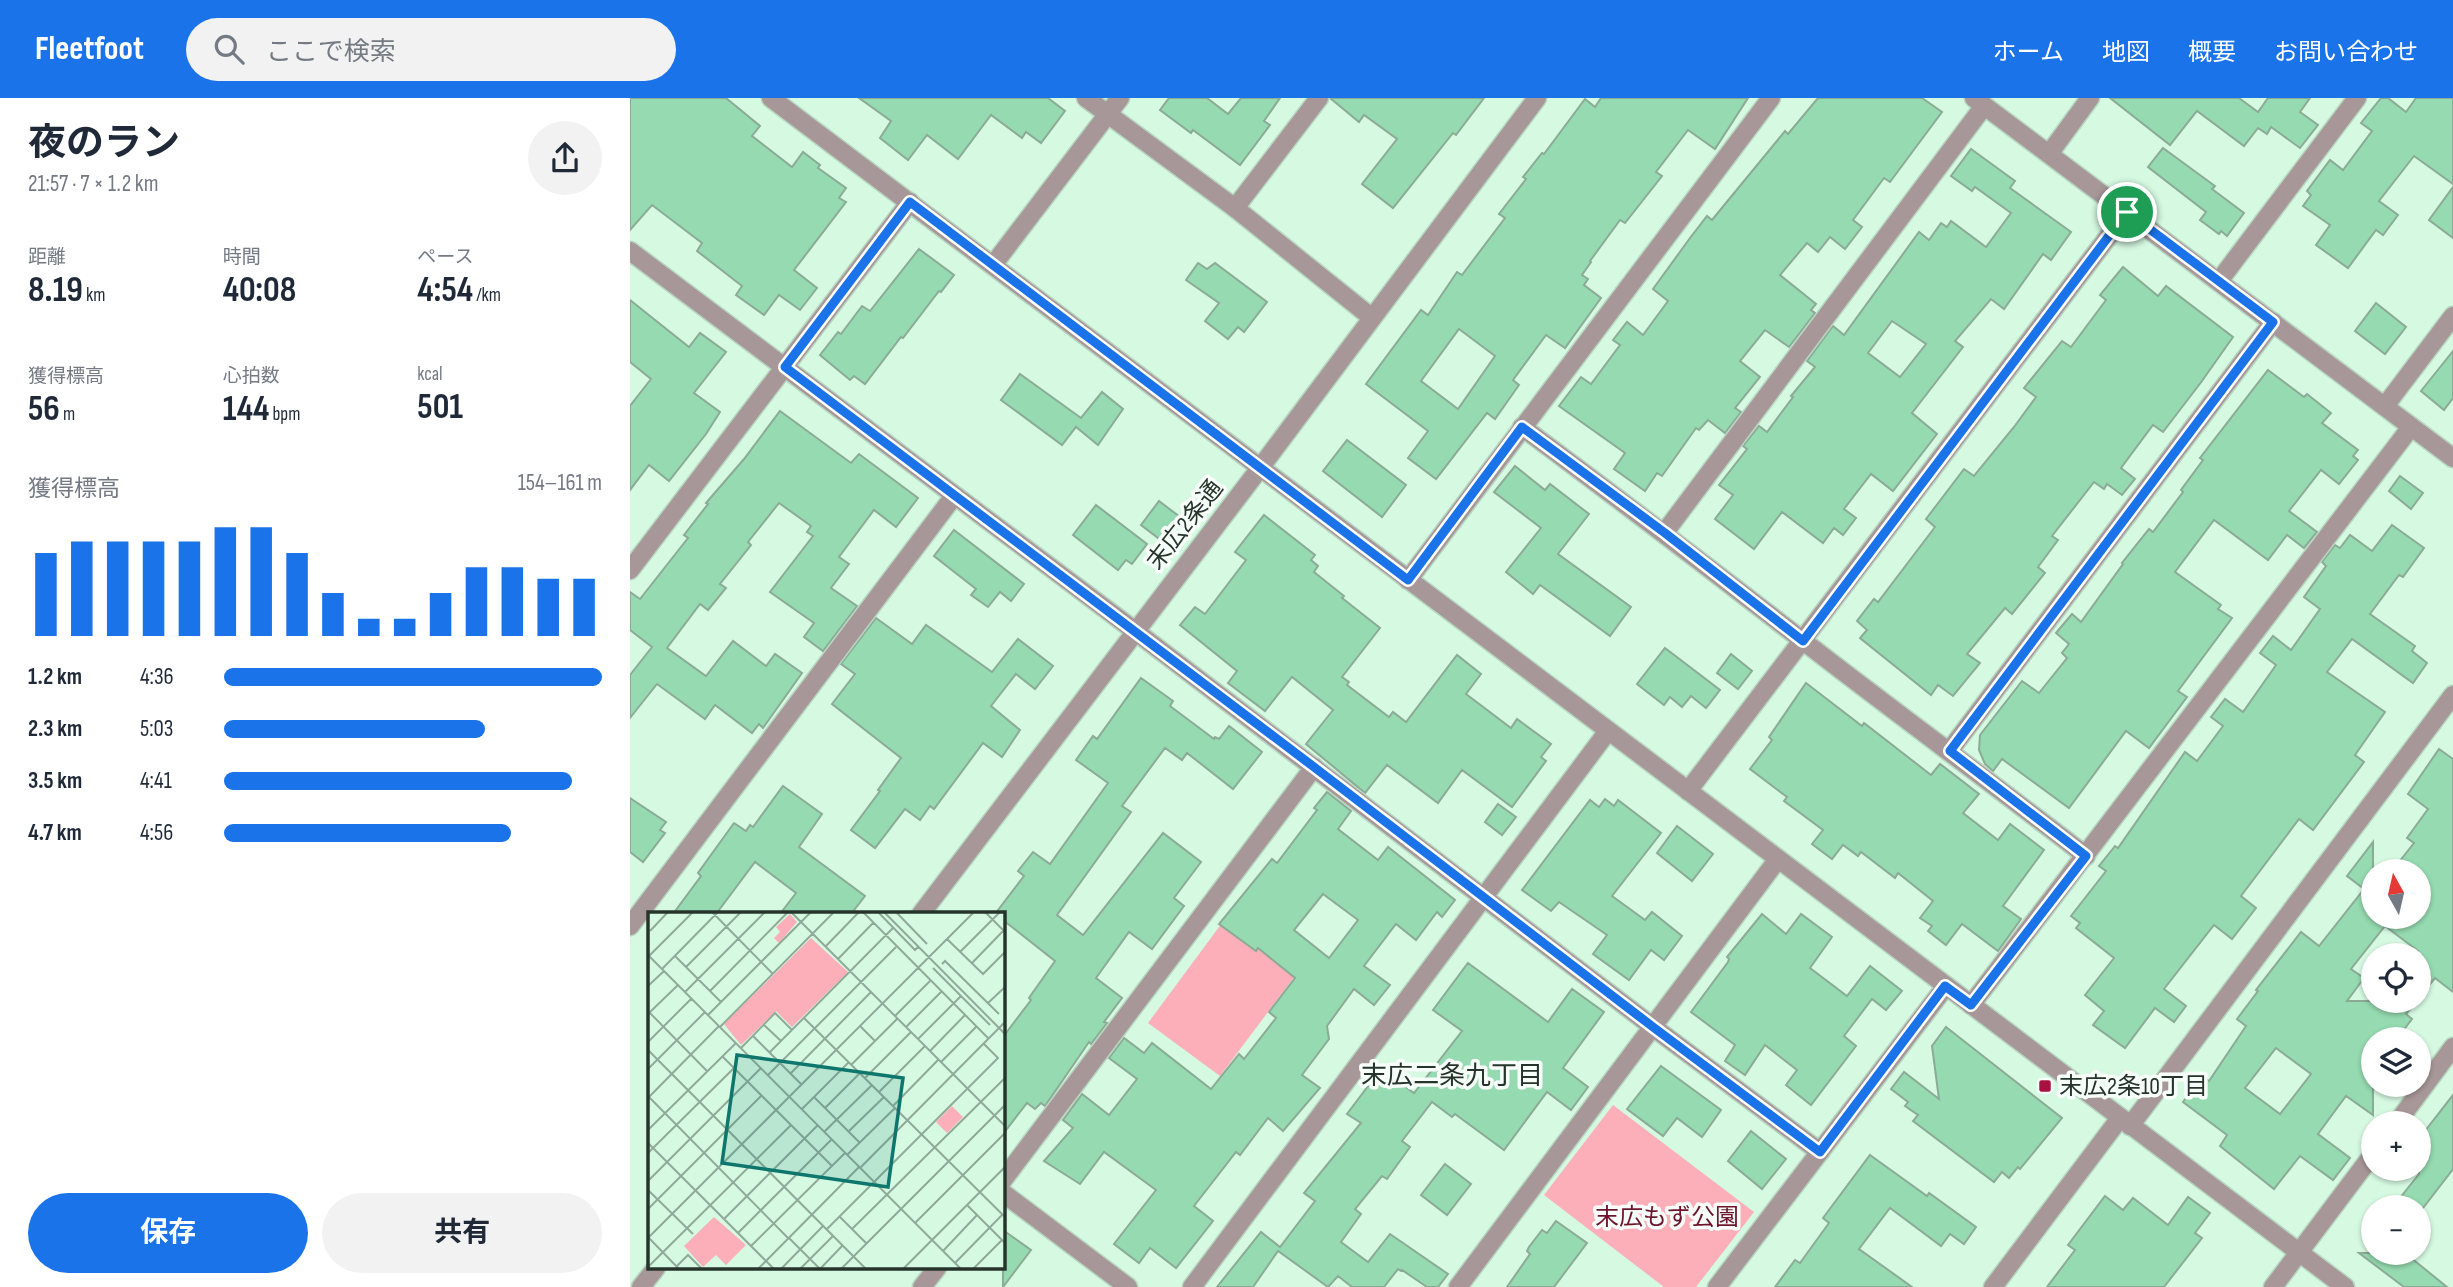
<!DOCTYPE html>
<html lang="ja">
<head>
<meta charset="utf-8">
<style>
	:root { --surface:#fff; --page:#f2f2f3; --text:#1f2937; --muted:#747a83; --accent:#1a73e8 }
	body { margin:0; font-family:"Sofia Sans Condensed","Noto Sans JP",sans-serif; background:var(--page); color:var(--text); height:100vh; display:flex; flex-direction:column; font-size:26px; white-space:nowrap }
	* { box-sizing:border-box; margin:0 }
	p { font-size:23px; color:var(--muted) }
	.icon { flex:none; width:38px; height:38px; fill:none; stroke:currentColor; stroke-width:2; stroke-linecap:round; stroke-linejoin:round }
	.map { position:relative; flex:1; overflow:hidden }
	.drawer { display:flex; flex-direction:column; background:var(--surface); width:630px }
	.drawer>* { flex:none }
	.needle { width:46px; rotate:352deg }
	.tools { position:absolute; left:1731px; top:761px; display:grid; gap:14px }
	.tools a { display:grid; place-items:center; width:70px; height:70px; border-radius:50%; background:var(--surface); box-shadow:0 2px 5px #0004; font-size:35px }
	.pin { position:absolute; display:grid; place-items:center; width:60px; height:60px; color:#fff; margin:-30px; border:4px solid #fff; border-radius:50%; box-shadow:0 2px 7px #0007 }
	.round { display:grid; place-items:center; flex:none; width:74px; height:74px; border-radius:37px; background:var(--page) }
	.head { display:flex; align-items:center; justify-content:space-between; height:119px; padding:0 28px }
	h1 { font-size:38px; font-weight:700; line-height:52px }
	.figures { display:grid; grid-template-columns:repeat(3,1fr); gap:10px; height:119px; padding:7px 28px }
	.figures div { display:grid; align-content:center }
	.figures b { font-size:35px; font-weight:700 }
	.figures small { font-size:19px; font-weight:400 }
	.figures p { font-size:19px }
	.chart { height:196px; padding:14px 28px }
	.chart p { display:flex; justify-content:space-between }
	.chart svg { width:100%; height:126px; margin-top:7px; stroke:var(--accent); stroke-width:6 }
	.button { display:flex; gap:14px; margin-top:auto; padding:14px 28px }
	.button a { flex:1; height:80px; border-radius:42px; background:var(--accent); color:#fff; font-size:28px; font-weight:700; line-height:80px; text-align:center }
	.button a+a { background:var(--page); color:var(--text) }
	ul { padding:0 28px; list-style:none; font-size:23px }
	li { display:grid; grid-template-columns:112px 84px 1fr; align-items:center; height:52px }
	li i { height:18px; border-radius:9px; background:var(--accent) }
	header { display:flex; align-items:center; gap:42px; box-sizing:border-box; height:98px; padding:0 35px; background:var(--accent); color:#fff }
	header strong { font-size:33px }
	nav { display:flex; gap:38px; margin-inline-start:auto; font-size:24px }
	.search { width:490px; height:63px; background:var(--page); display:flex; align-items:center; gap:18px; box-sizing:border-box; padding:0 24px; border-radius:38px; color:var(--muted); font-size:26px }
	main { display:flex; flex:1; min-height:0 }
	.map>svg:first-child { display:block }
	.green { fill:#fcafb8 }
	.building { fill:#95dab0; stroke:#8bab96; stroke-width:2; fill-rule:evenodd }
	.lines { fill:none; stroke-linecap:round; stroke-linejoin:round }
	.minor-casing { stroke:#b6d6c1; stroke-width:21 }
	.minor { stroke:#a89798; stroke-width:18 }
	.route-casing { stroke:#fff; stroke-width:14 }
	.route { stroke:#1a73e8; stroke-width:9 }
	.poi-dot { fill:#a81241; stroke:#f7fef9; stroke-width:2.5 }
	.labels { text-anchor:middle; dominant-baseline:central; stroke-width:7; stroke-linejoin:round; paint-order:stroke }
	.street-label { font-size:24px; fill:#26342b; stroke:#f7fef9 }
	.poi-label { font-size:24px; fill:#26342b; stroke:#f7fef9; text-anchor:start }
	.park-label { font-size:24px; fill:#6d142b; stroke:#f7fef9 }
	.neighbourhood-label { font-size:26px; fill:#26342b; stroke:#f7fef9 }
	.inset-road { fill:none; stroke:#90aa99; stroke-width:2 }
	.view { fill:#0f766e; fill-opacity:0.15; stroke:#0f766e; stroke-width:3.5 }
	.inset-edge { fill:none; stroke:#26342b; stroke-width:3.5 }
</style>
</head>
<body>
<header>
<strong>Fleetfoot</strong>
<div class="search"><svg class="icon" aria-label="search" viewBox="0 0 24 24"><circle cx="10" cy="10" r="6"/><path d="M15 15l6 6"/></svg>ここで検索</div>
<nav><a>ホーム</a><a>地図</a><a>概要</a><a>お問い合わせ</a></nav>
</header>
<main>
<section class="drawer">
<div class="head"><div><h1>夜のラン</h1><p>21:57 · 7 × 1.2 km</p></div><a class="round"><svg class="icon" aria-label="share" viewBox="0 0 24 24"><path d="M12 15V3M7 8l5-5 5 5M5 13v7h14v-7"/></svg></a></div>
<div class="figures">
<div><p>距離</p><b>8.19<small> km</small></b></div>
<div><p>時間</p><b>40:08</b></div>
<div><p>ペース</p><b>4:54<small> /km</small></b></div>
</div>
<div class="figures">
<div><p>獲得標高</p><b>56<small> m</small></b></div>
<div><p>心拍数</p><b>144<small> bpm</small></b></div>
<div><p>kcal</p><b>501</b></div>
</div>
<div class="chart"><p><span>獲得標高</span>154–161 m</p>
<svg viewBox="0 0 160 44" preserveAspectRatio="none"><path d="M5 44V15M15 44V11M25 44V11M35 44V11M45 44V11M55 44V6M65 44V6M75 44V15M85 44V29M95 44V38M105 44V38M115 44V29M125 44V20M135 44V20M145 44V24M155 44V24"/></svg>
</div>
<ul>
<li><b>1.2 km</b>4:36<i style="width:100%"></i></li>
<li><b>2.3 km</b>5:03<i style="width:69%"></i></li>
<li><b>3.5 km</b>4:41<i style="width:92%"></i></li>
<li><b>4.7 km</b>4:56<i style="width:76%"></i></li>
</ul>
<div class="button"><a>保存</a><a>共有</a></div>
</section>
<div class="map">
<svg width="1823" height="1189" viewBox="0 0 1823 1189">
	<rect width="100%" height="100%" fill="#d6f9e2"/>
	<g class="green">
		<polygon points="592,825 665,878 590,978 518,925"/>
		<polygon points="983,1007 1124,1114 1066,1189 1034,1189 914,1097"/>
	</g>
	<g class="building">
		<polygon points="0,0 96,0 130,28 122,38 162,69 173,54 190,67 188,70 216,90 209,100 216,104 164,172 187,190 170,212 149,197 134,217 106,197 112,188 67,153 72,145 22,107 0,132"/>
		<polygon points="229,0 418,0 435,13 411,45 396,34 392,40 361,17 328,61 297,37 278,62 250,40 261,23"/>
		<polygon points="539,0 577,0 598,16 611,0 650,0 634,23 640,27 610,67 563,32 561,35 530,12"/>
		<polygon points="700,0 854,0 826,37 823,35 763,110 732,86 767,41 734,17 729,24"/>
		<path d="M971,0h147l-33,51 -27,-19 -32,42 6,4 -37,47 -5,-3 -30,41 1,1 -9,13 6,4 -4,6 17,13 -36,50 -19,-13 -33,45 6,5 -24,34 -8,-6 -51,66 -28,-21 20,-27 -62,-47 55,-74 7,5 29,-43 5,3 43,-57 -6,-4 27,-35 -3,-2 19,-24 2,1 41,-55 10,8zM829,231l36,27 -37,53 -37,-28z"/>
		<polygon points="1188,0 1292,0 1312,14 1260,84 1254,80 1223,122 1232,129 1215,151 1200,139 1188,154 1177,145 1150,177 1186,206 1181,212 1185,215 1159,249 1135,232 1110,263 1130,279 1105,310 1111,314 1095,335 1078,322 1069,332 1066,330 1032,378 1027,375 1015,393 984,371 995,355 929,308 951,279 961,286 990,247 983,242 997,224 1013,237 1038,203 1023,191 1060,140 1077,118 1082,122 1155,33 1158,36"/>
		<polygon points="1480,0 1609,0 1628,14 1638,0 1680,0 1670,14 1688,27 1670,50 1641,29 1637,36 1628,30 1614,48 1567,13 1540,47"/>
		<polygon points="1751,0 1758,0 1776,14 1786,0 1823,0 1823,86 1784,58 1749,103 1768,117 1753,137 1746,132 1718,170 1686,147 1700,127 1673,108 1681,97 1677,93 1700,62 1713,72 1742,33 1731,25"/>
		<polygon points="1533,50 1585,88 1582,91 1614,115 1597,138 1591,133 1589,136 1570,122 1576,114 1518,69"/>
		<path d="M1341,51l44,32 -5,7 61,44 -20,28 -8,-6 -39,55 -13,-10 -36,42 8,6 -51,66 25,21 -44,57 -22,-17 -27,35 12,9 -13,17 -9,-7 -11,15 -41,-31 -28,37 -39,-30 18,-24 -14,-10 28,-36 -4,-3 16,-20 8,6 26,-35 -2,-1 24,-29 -8,-6 26,-35 11,9 75,-103 10,8 12,-17 6,4 4,-6 35,26 25,-34 -36,-26 -3,4 -21,-15zM1262,223l34,23 -26,33 -32,-24z"/>
		<polygon points="1823,89 1823,140 1799,122"/>
		<polygon points="289,151 324,177 311,194 309,193 273,240 271,239 235,286 224,278 220,282 190,257 208,234 211,236 232,208 240,213"/>
		<polygon points="568,165 577,171 585,165 637,204 614,234 608,229 598,241 575,223 589,205 556,182"/>
		<polygon points="1493,169 1528,198 1536,188 1603,239 1572,283 1533,334 1523,327 1491,370 1505,381 1492,397 1477,386 1474,391 1464,384 1422,438 1428,442 1408,469 1415,475 1382,516 1375,510 1337,556 1350,565 1323,598 1308,587 1301,597 1230,540 1237,532 1227,523 1244,501 1248,504 1305,429 1296,421 1334,371 1344,378 1384,329 1406,299 1394,290 1432,243 1441,249 1476,202 1470,197"/>
		<polygon points="0,202 59,249 70,235 96,254 64,295 90,314 76,336 39,383 19,367 0,392 0,308 21,281 0,264"/>
		<polygon points="1746,205 1776,229 1755,256 1725,233"/>
		<polygon points="1823,253 1823,300 1814,312 1791,293"/>
		<polygon points="1638,272 1674,299 1677,296 1701,315 1692,325 1728,352 1723,358 1728,362 1709,386 1691,372 1659,413 1687,434 1674,450 1657,437 1638,462 1584,422 1545,474 1591,507 1588,511 1602,520 1548,593 1557,599 1519,650 1496,633 1439,710 1372,661 1363,673 1355,666 1349,652 1350,637 1392,583 1409,595 1437,560 1432,555 1439,546 1426,535 1442,516 1451,524 1493,466 1492,465 1519,431 1523,434 1553,394 1551,392 1573,362 1570,360"/>
		<polygon points="390,276 451,320 472,294 493,311 468,347 446,329 432,347 371,302"/>
		<polygon points="150,313 221,365 229,356 288,400 266,429 244,412 209,459 219,466 201,490 227,508 193,553 174,539 184,525 140,494 183,438 177,434 181,428 149,405 118,444 121,447 90,486 96,490 78,512 70,506 37,550 76,578 103,543 136,568 145,556 172,575 133,630 129,626 122,635 85,607 75,621 27,586 0,620 0,577 22,549 0,532 0,494 10,501 58,440 54,437 78,406 76,405 114,361"/>
		<polygon points="717,342 776,387 752,419 693,373"/>
		<polygon points="885,368 915,392 920,386 959,416 928,456 1001,509 980,538 910,487 903,496 876,474 911,430 864,394"/>
		<polygon points="1770,378 1793,395 1781,411 1759,393"/>
		<polygon points="529,403 550,419 532,443 511,427"/>
		<polygon points="466,407 517,446 502,466 496,462 488,472 443,437"/>
		<polygon points="634,417 685,457 681,462 688,468 684,474 714,498 712,500 750,530 712,579 719,584 717,587 759,619 763,614 776,624 827,557 851,576 836,596 881,630 887,621 921,646 911,659 916,663 882,709 832,672 808,705 757,667 735,695 676,646 703,612 662,579 635,613 598,585 607,573 550,527 565,509 575,516 616,462 605,454"/>
		<polygon points="1762,427 1794,450 1773,479 1769,477 1740,516 1785,548 1782,553 1797,565 1783,585 1722,541 1697,574 1755,614 1725,657 1734,664 1683,732 1669,721 1611,798 1626,810 1602,841 1584,827 1534,891 1556,908 1544,924 1525,910 1495,950 1463,927 1474,913 1455,897 1484,860 1446,830 1450,825 1441,818 1476,773 1469,768 1485,748 1488,750 1555,654 1567,663 1593,628 1581,619 1595,601 1613,614 1646,567 1630,555 1643,538 1661,552 1690,511 1674,499 1696,468 1692,464 1705,447 1710,450 1720,437 1742,453"/>
		<polygon points="324,432 394,486 381,503 370,494 358,509 341,497 346,491 304,458"/>
		<polygon points="246,520 282,546 296,527 362,574 388,541 423,568 405,591 386,576 361,608 390,632 372,659 353,645 304,711 300,708 290,722 275,711 245,750 221,732 250,693 248,692 271,660 202,606 225,576 211,566"/>
		<polygon points="1035,550 1090,592 1076,610 1061,598 1052,609 1040,599 1034,607 1007,586"/>
		<polygon points="1101,556 1122,573 1108,591 1087,575"/>
		<polygon points="511,580 543,603 540,608 584,641 585,639 589,641 599,628 632,654 603,691 557,655 552,662 535,650 492,708 501,714 427,817 453,837 533,735 571,764 544,800 554,808 522,851 499,834 466,880 492,900 474,924 477,925 461,946 459,944 415,1008 411,1005 405,1011 397,1005 373,1036 373,939 401,902 399,900 425,863 373,822 373,816 365,816 394,778 388,773 403,754 420,766 478,685 446,662 463,638 467,641"/>
		<polygon points="1176,585 1232,628 1234,625 1301,677 1310,666 1349,696 1333,715 1368,742 1380,726 1414,752 1373,808 1391,821 1368,853 1332,826 1316,847 1298,833 1302,828 1290,820 1303,803 1268,775 1265,780 1231,754 1228,758 1213,747 1202,761 1182,746 1193,732 1154,703 1157,699 1120,671 1142,642 1139,639"/>
		<path d="M1809,651l14,10v233l-18,-14 -17,21v-48l-33,-25 -34,43 13,9 -17,23h70l-11,13 6,5 -16,21h-23v75l-27,-19 -28,38 32,24 -17,22 -33,-24 -26,33 -54,-43 7,-11 -44,-33 19,-26 7,5 37,-55 -9,-7 21,-28 -2,-1 45,-58 18,14 45,-57 -17,-13 26,-34v75h45v-45h-27l23,-29 -7,-5 21,-29 -20,-15zM1646,950l35,26 -31,40 -35,-26z"/>
		<polygon points="153,688 192,716 169,749 235,798 221,816 150,816 166,795 125,764 86,816 43,816 71,778 68,775 104,725 116,733 120,727 123,729"/>
		<path d="M697,694l24,19 -13,18 40,31 10,-13 67,53 -13,17 -5,-5 -21,28 -20,-16 -32,42 26,19 -16,20 -20,-16 -27,37 2,13 -27,36 18,13 -37,43 -15,-13 -28,37 -4,-3 -42,54 19,15 -37,47 -26,-20 -11,15 -25,-19 42,-54 -52,-38 -24,32 -36,-23 29,-33 -10,-8 19,-26 27,21 28,-36 -28,-21 15,-20 20,15 8,-10 59,46 28,-35 5,5 32,-41 -7,-6 26,-34 -37,-30 -2,3 -37,-27 53,-65 5,4 40,-53 -3,-2zM693,796l35,26 -29,38 -35,-28z"/>
		<polygon points="0,700 36,724 30,732 35,735 13,764 0,754"/>
		<polygon points="975,701 984,708 988,702 1031,735 982,798 1015,822 1022,814 1052,838 1034,862 1021,852 999,882 963,856 977,837 929,804 921,813 892,792 960,702 969,709"/>
		<polygon points="868,706 886,719 872,737 855,724"/>
		<polygon points="1047,728 1083,756 1062,783 1027,755"/>
		<polygon points="1132,816 1156,836 1171,816 1202,839 1180,870 1217,898 1240,868 1272,893 1256,912 1242,901 1214,938 1226,948 1181,1007 1156,987 1167,972 1135,947 1115,977 1095,963 1105,947 1061,914 1098,864 1099,861 1097,859"/>
		<polygon points="838,865 918,924 942,891 974,914 933,970 958,989 941,1012 917,994 874,1052 825,1016 822,1019 802,1004 772,1043 780,1049 757,1081 752,1078 725,1111 731,1116 711,1144 738,1164 760,1136 818,1176 808,1189 797,1189 772,1172 771,1173 768,1171 754,1189 722,1189 708,1178 698,1189 648,1153 623,1189 587,1189 631,1134 650,1149 685,1103 674,1095 731,1025 717,1016 751,971 784,995 832,933 803,912"/>
		<polygon points="1316,929 1432,1020 1390,1071 1388,1069 1379,1080 1372,1074 1364,1084 1283,1023 1288,1017 1275,1008 1278,1004 1261,991 1274,974 1309,1001 1302,948"/>
		<polygon points="1031,968 1091,1012 1072,1039 1047,1020 1033,1038 997,1011"/>
		<polygon points="1823,997 1823,1071 1793,1110 1762,1110 1789,1076 1788,1042"/>
		<polygon points="1121,1033 1156,1061 1132,1091 1098,1063"/>
		<polygon points="1240,1057 1297,1098 1299,1095 1346,1129 1334,1146 1320,1136 1311,1148 1260,1110 1229,1151 1282,1189 1145,1189 1165,1162 1170,1165 1199,1125 1193,1120"/>
		<polygon points="815,1066 841,1086 817,1117 791,1097"/>
		<polygon points="1475,1098 1493,1112 1503,1100 1538,1127 1558,1099 1580,1115 1565,1135 1572,1140 1534,1189 1417,1189 1445,1152 1438,1147"/>
		<polygon points="926,1123 957,1145 924,1189 877,1189 900,1156 897,1153 899,1149 912,1132 917,1135"/>
		<polygon points="373,1132 401,1152 373,1189"/>
		<polygon points="1729,1155 1775,1155 1817,1189 1774,1189"/>
	</g>
	<g class="lines">
		<g class="minor-casing">
			<g id="minor">
				<polyline points="141,0 1715,1189"/>
				<polyline points="456,0 605,110 741,219"/>
				<polyline points="1344,0 1823,360"/>
				<polyline points="1419,56 1460,0"/>
				<polyline points="605,110 689,0"/>
				<polyline points="0,153 505,533 1023,929 1190,1054"/>
				<polyline points="363,167 490,0"/>
				<polyline points="1589,183 1727,0"/>
				<polyline points="1755,308 1823,218"/>
				<path d="M892,329c94,70 187,141 280,213 94,73 190,143 284,216"/>
				<polyline points="1035,434 1354,8"/>
				<polyline points="0,472 280,104"/>
				<polyline points="778,482 1141,0"/>
				<polyline points="1320,652 1643,224"/>
				<polyline points="1058,693 1497,114"/>
				<polyline points="291,816 630,370 907,0"/>
				<polyline points="0,828 324,398"/>
				<polyline points="1341,907 1781,329"/>
				<polyline points="1766,1026 1823,949"/>
				<polyline points="1500,1028 1823,597"/>
				<polyline points="373,1082 684,669"/>
				<polyline points="373,1095 498,1189"/>
				<polyline points="11,1189 26,1170"/>
				<polyline points="292,1189 307,1170"/>
				<polyline points="562,1189 978,633"/>
				<polyline points="828,1189 1148,761"/>
				<polyline points="1087,1189 1316,888"/>
				<polyline points="1363,1189 1490,1020"/>
				<polyline points="1643,1189 1743,1056"/>
			</g>
		</g>
		<use href="#minor" class="minor"/>
	</g>
	<g class="lines">
		<g class="route-casing">
			<polygon id="route" points="280,104 778,482 892,329 1035,435 1173,543 1497,114 1643,224 1320,653 1456,758 1341,907 1315,888 1190,1054 1023,929 684,669 155,269"/>
		</g>
		<use href="#route" class="route"/>
	</g>
	<rect class="poi-dot" x="1408" y="981" width="14" height="14" rx="3.5"/>
	<g class="labels">
		<g class="street-label">
			<text transform="translate(555 427) rotate(-52)">末広2条通</text>
		</g>
		<g class="poi-label">
			<text x="1429" y="988">末広2条10丁目</text>
		</g>
		<g class="park-label">
			<text x="1037" y="1119">末広もず公園</text>
		</g>
		<g class="neighbourhood-label">
			<text x="822" y="978">末広二条九丁目</text>
		</g>
	</g>
	<g transform="translate(18 814)">
		<rect width="357" height="357" fill="#d6f9e2"/>
		<path d="M142,2l7,8 -18,21 -5,-5 6,-6 -4,-5zM163,26l37,34 -56,55 -16,-16 -35,34 -17,-21zM304,194l11,11 -16,16 -11,-11zM66,305l32,28 -20,20 -10,-10 -13,12 -19,-21z" fill="#fcafb8"/>
		<path class="inset-road" d="M64,0l61,62M143,0l214,214M215,0l126,127M230,0l37,38 3,-3M236,0l121,122M248,0l31,32M337,0l20,20M2,19l18,-19M299,27l36,35 22,-22M178,34l33,-34M312,40l40,-40M0,43l313,314M27,44l46,46M0,45l45,-45M190,47l35,-36M324,51l33,-34M294,52l3,-3 54,53M38,55l55,-55M285,56l57,57M14,57l56,-57M0,74l16,-15M62,79l78,-79M37,80l80,-80M340,91l17,-16M0,99l59,60M0,102l30,-29M60,103l103,-103M247,104l35,-35M156,106l201,199M116,113l17,16M212,114l15,15M72,115l114,-115M258,115l35,-35M105,124l49,49M270,127l43,-43M0,130l44,-44M93,136l34,-35 17,17M0,138l218,219M282,139l35,-36M122,140l123,-124M74,144l110,110M293,150l35,-35M203,153l46,-46M0,157l57,-57M143,161l80,-81M120,163l128,-128M217,166l46,-46M231,180l46,-46M0,184l140,142M166,185l46,46M0,186l71,-72M245,194l45,-46M177,196l35,-35M154,197l47,-47M0,218l88,-87M201,219l35,-34M176,220l48,-47M0,231l126,126M0,241l86,-85M199,243l48,-47M212,256l145,-146M0,269l113,-113M0,278l45,44M319,293l38,38M0,297l113,-113M191,304l28,28M76,307l94,-94M267,311l90,-90M179,317l171,-171 -14,-14M204,317l153,-151M90,321l94,-94M0,325l31,32M0,326l326,-326M141,326l31,31M103,334l94,-93M295,339l34,-36M307,351l47,-48M29,354l11,-11 14,14M0,355l143,-142M110,357l101,-102M133,357l42,-43M152,357l33,-33M172,357l23,-24M193,357l164,-164M255,357l102,-102M325,357l29,-29"/>
		<path class="view" d="M89,143l166,23 -15,109 -166,-24z"/>
		<rect width="357" height="357" class="inset-edge"/>
	</g>
</svg>
<div class="tools">
<a><svg class="needle" viewBox="-14 -14 28 28"><path d="M0-13l5 13h-10z" fill="#e53935"/><path d="M0 13l5-13h-10z" fill="#747a83"/></svg></a>
<a><svg class="icon" aria-label="locate" viewBox="0 0 24 24"><circle cx="12" cy="12" r="6"/><path d="M12 2v4M12 18v4M2 12h4M18 12h4"/></svg></a>
<a><svg class="icon" aria-label="layers" viewBox="0 0 24 24"><path d="M12 4l9 5-9 5-9-5zM3 14l9 5 9-5"/></svg></a>
<a>+</a>
<a>−</a>
</div>
<div class="pin" style="left:1497px;top:114px;background:#1e9e55"><svg class="icon" aria-label="arrive" viewBox="0 0 24 24"><path d="M6 21V4h12l-3 4 3 4H6"/></svg></div>
</div>
</main>
</body>
</html>
